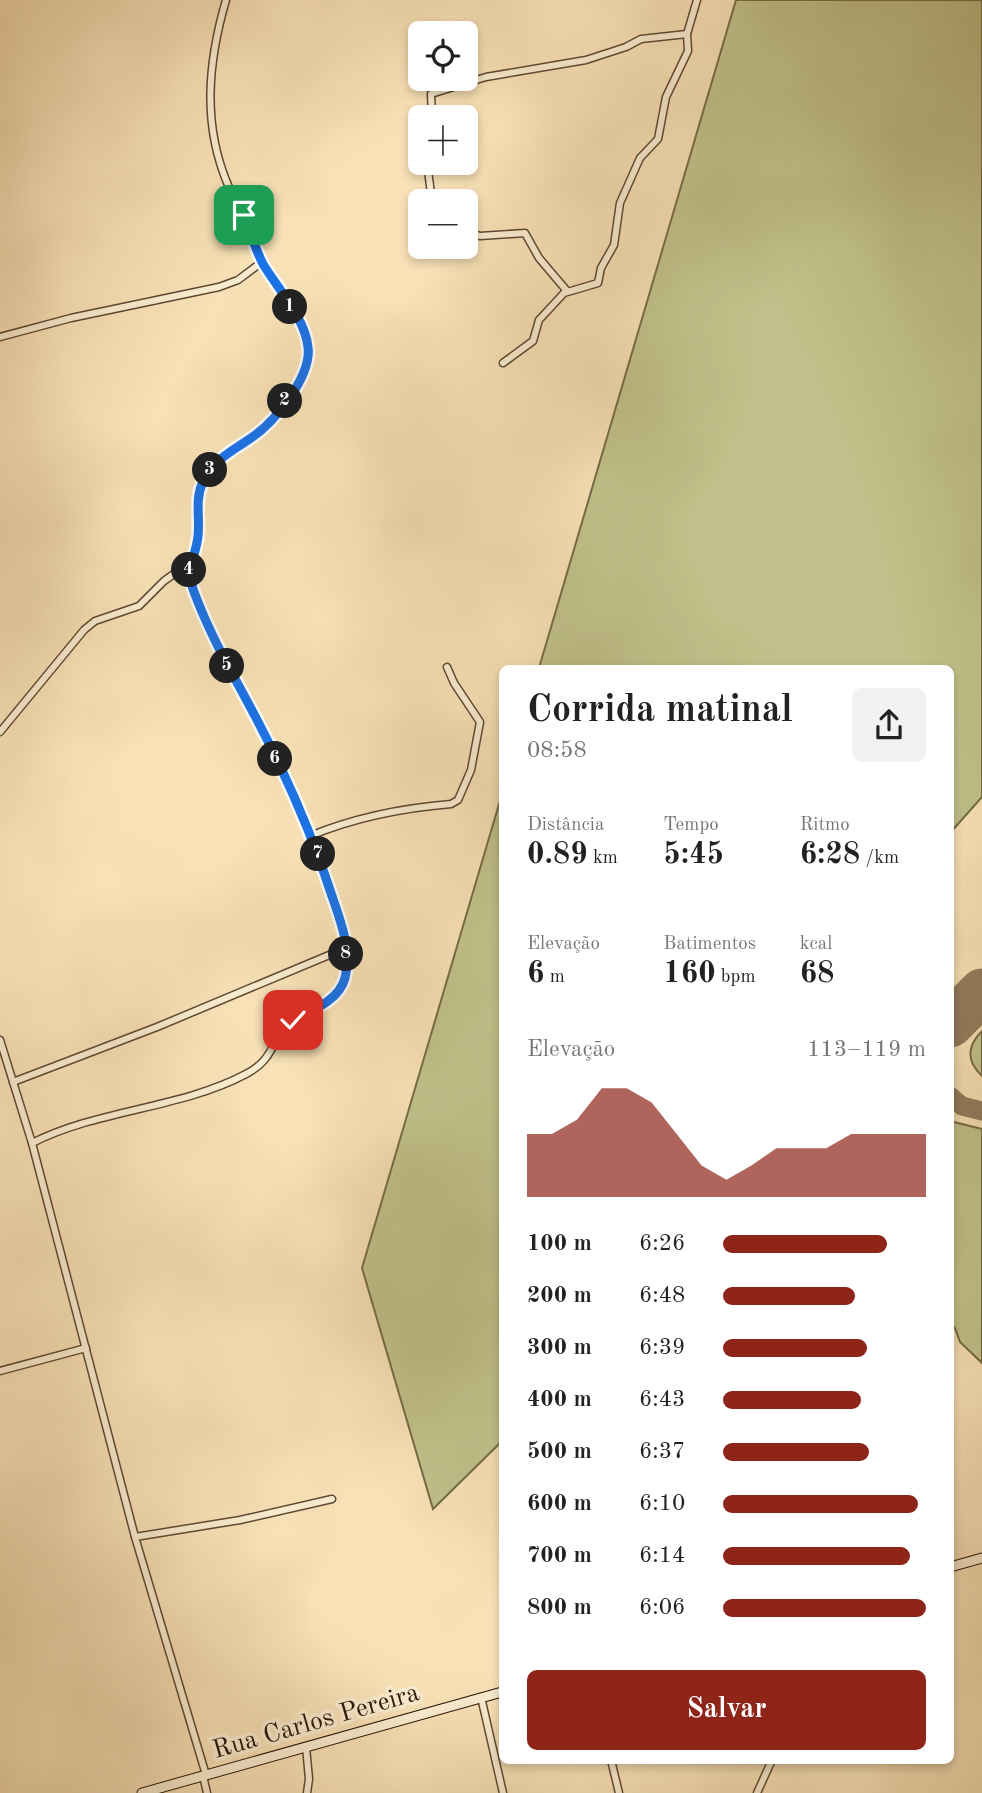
<!DOCTYPE html>
<html lang="pt">
<head>
<meta charset="utf-8">
<style>
	:root { --surface:#fff; --page:#f2f2f2; --text:#222; --muted:#767676; --accent:#8f2418 }
	body { margin:0; font-family:"Old Standard TT",serif; background:var(--page); color:var(--text); height:100vh; display:flex; flex-direction:column; font-size:26px; white-space:nowrap }
	* { box-sizing:border-box; margin:0 }
	p { font-size:23px; color:var(--muted) }
	.icon { flex:none; width:38px; height:38px; fill:none; stroke:currentColor; stroke-width:2; stroke-linecap:round; stroke-linejoin:round }
	.map { position:relative; flex:1; overflow:hidden }
	.drawer { position:absolute; left:499px; top:665px; width:455px; height:1099px; display:flex; flex-direction:column; background:var(--surface); border-radius:10px; box-shadow:0 4px 10px #0003 }
	.drawer>* { flex:none }
	.buttons { position:absolute; left:408px; top:21px; display:grid; gap:14px }
	.buttons a { display:grid; place-items:center; width:70px; height:70px; border-radius:10px; background:var(--surface); box-shadow:0 4px 10px #0003; font-size:35px }
	.pin { position:absolute; display:grid; place-items:center; width:60px; height:60px; color:#fff; margin:-30px; border-radius:14px; box-shadow:0 4px 10px #0006 }
	.km { position:absolute; width:35px; height:35px; margin:-18px; border-radius:50%; background:#222; color:#fff; font-size:19px; line-height:35px; text-align:center }
	.round { display:grid; place-items:center; flex:none; width:74px; height:74px; border-radius:10px; background:var(--page) }
	.headline { display:flex; align-items:center; justify-content:space-between; height:119px; padding:0 28px }
	h1 { font-size:38px; font-weight:700; line-height:52px }
	.metrics { display:grid; grid-template-columns:repeat(3,1fr); gap:10px; height:119px; padding:7px 28px }
	.metrics div { display:grid; align-content:center }
	.metrics b { font-size:30px; font-weight:700 }
	.metrics small { font-size:19px; font-weight:400 }
	.metrics p { font-size:19px }
	.chart { height:196px; padding:14px 28px }
	.chart p { display:flex; justify-content:space-between }
	.chart svg { width:100%; height:126px; margin-top:7px; fill:var(--accent); opacity:.7 }
	.cta { display:flex; gap:14px; margin-top:auto; padding:14px 28px }
	.cta a { flex:1; height:80px; border-radius:10px; background:var(--accent); color:#fff; font-size:28px; font-weight:700; line-height:80px; text-align:center }
	ul { padding:0 28px; list-style:none; font-size:23px }
	li { display:grid; grid-template-columns:112px 84px 1fr; align-items:center; height:52px }
	li i { height:18px; border-radius:9px; background:var(--accent) }
	.map>svg:first-child { display:block }
	.green { fill:#c1c28b; stroke:#766c48; stroke-width:2 }
	.lines { fill:none; stroke-linecap:round; stroke-linejoin:round }
	.taxiway { stroke:#917c5e; stroke-width:19 }
	.runway { stroke:#917c5e; stroke-width:47 }
	.street-casing { stroke:#5e4932; stroke-width:9 }
	.secondary-casing { stroke:#2a1606; stroke-width:11 }
	.street { stroke:#faecd0; stroke-width:6 }
	.secondary { stroke:#faecd0; stroke-width:9 }
	.route-casing { stroke:#fff; stroke-width:14 }
	.route { stroke:#1a73e8; stroke-width:9 }
	.labels { text-anchor:middle; dominant-baseline:central; stroke-width:7; stroke-linejoin:round; paint-order:stroke }
	.street-label { font-size:26px; fill:#2a1606; stroke:#faecd0 }
</style>
</head>
<body>
<div class="map">
<svg width="982" height="1793" viewBox="0 0 982 1793">
	<rect width="100%" height="100%" fill="#f8e1b6"/>
	<filter id="stains"><feTurbulence type="fractalNoise" baseFrequency=".00286" numOctaves="4"/><feColorMatrix values="0 0 0 0 .2 0 0 0 0 .09 0 0 0 0 .02 0 0 0 .5 -.17"/></filter>
	<radialGradient id="worn" r=".72"><stop offset=".6" stop-color="#630" stop-opacity="0"/><stop offset="1" stop-color="#630" stop-opacity=".3"/></radialGradient>
	<g class="green">
		<polygon points="736,0 982,0 982,797 950,833 950,668 539,668"/>
		<polygon points="502,794 502,1441 433,1509 362,1268"/>
		<path d="M982,1031v45c-16,-15 -15,-30 0,-45z"/>
		<polygon points="950,1121 982,1129 982,1363 960,1342 955,1328 950,1324"/>
	</g>
	<g class="lines">
		<polyline class="taxiway" points="950,1096 962,1106 982,1111"/>
		<polyline class="runway" points="950,1024 982,992"/>
		<g class="street-casing">
			<g id="street">
				<polyline points="432,117 431,94 486,77 586,60 626,47 641,39 687,34"/>
				<polyline points="427,163 432,201"/>
				<polyline points="466,231 480,236 525,233 539,258 567,291"/>
				<polyline points="0,337 71,318 219,287 238,280 262,262"/>
				<polyline points="503,363 533,341 539,320 564,293 598,283 601,268 614,245 620,203 640,158 658,139 666,97 688,51 687,34 697,0"/>
				<polyline points="0,732 84,630 95,621 139,606 164,581 189,563"/>
				<path d="M310,836c46,-19 92,-28 141,-32l7,-4 13,-30 9,-48 -26,-39 -7,-16"/>
				<polyline points="0,1040 32,1143 135,1537 206,1775"/>
				<polyline points="13,1082 157,1027 346,948"/>
				<path d="M32,1143c67,-34 148,-34 214,-69 27,-14 24,-30 41,-49 16,-19 47,-17 57,-43 20,-50 -63,-217 -89,-266 -22,-43 -61,-96 -66,-145 -1,-13 8,-23 9,-35 2,-17 -3,-34 3,-51 9,-25 32,-34 52,-48 22,-16 59,-61 56,-90 -4,-28 -31,-58 -45,-83 -9,-14 -13,-31 -19,-47 -5,-11 -12,-21 -17,-32 -26,-61 -20,-123 -2,-185"/>
				<polyline points="0,1371 86,1348"/>
				<polyline points="135,1537 240,1520 332,1499"/>
				<polyline points="481,1697 503,1793"/>
				<polyline points="306,1747 309,1779 307,1793"/>
				<polyline points="611,1760 619,1793"/>
				<polyline points="203,1776 207,1793"/>
				<polyline points="757,1793 772,1760"/>
			</g>
		</g>
		<g class="secondary-casing">
			<g id="secondary">
				<polyline points="950,1567 982,1558"/>
				<polyline points="142,1793 502,1692"/>
			</g>
		</g>
		<use href="#street" class="street"/>
		<use href="#secondary" class="secondary"/>
	</g>
	<g class="lines">
		<g class="route-casing">
			<path id="route" d="M244,215c6,15 11,34 19,49 15,25 42,54 45,83 4,29 -34,76 -57,91 -20,14 -39,22 -49,46 -7,16 -2,35 -4,52 -3,27 -15,30 -2,61 16,42 38,79 59,119 30,57 57,118 77,180 9,26 20,55 13,82 -6,23 -34,33 -52,42"/>
		</g>
		<use href="#route" class="route"/>
	</g>
	<g class="labels">
		<g class="street-label">
			<text transform="translate(316 1722) rotate(-16)">Rua Carlos Pereira</text>
		</g>
	</g>
	<rect width="100%" height="100%" filter="url(#stains)"/>
	<rect width="100%" height="100%" fill="url(#worn)"/>
</svg>
<div class="buttons">
<a><svg class="icon" aria-label="locate" viewBox="0 0 24 24"><circle cx="12" cy="12" r="6"/><path d="M12 2v4M12 18v4M2 12h4M18 12h4"/></svg></a>
<a>+</a>
<a>−</a>
</div>
<div class="pin" style="left:244px;top:215px;background:#1e9e55"><svg class="icon" aria-label="arrive" viewBox="0 0 24 24"><path d="M6 21V4h12l-3 4 3 4H6"/></svg></div>
<div class="pin" style="left:293px;top:1020px;background:#d93025"><svg class="icon" aria-label="check" viewBox="0 0 24 24"><path d="M5 12l5 5 9-10"/></svg></div>
<b class="km" style="left:290px;top:307px">1</b>
<b class="km" style="left:285px;top:401px">2</b>
<b class="km" style="left:210px;top:470px">3</b>
<b class="km" style="left:189px;top:570px">4</b>
<b class="km" style="left:227px;top:666px">5</b>
<b class="km" style="left:275px;top:759px">6</b>
<b class="km" style="left:318px;top:854px">7</b>
<b class="km" style="left:346px;top:954px">8</b>
<section class="drawer">
<div class="headline"><div><h1>Corrida matinal</h1><p>08:58</p></div><a class="round"><svg class="icon" aria-label="share" viewBox="0 0 24 24"><path d="M12 15V3M7 8l5-5 5 5M5 13v7h14v-7"/></svg></a></div>
<div class="metrics">
<div><p>Distância</p><b>0.89<small> km</small></b></div>
<div><p>Tempo</p><b>5:45</b></div>
<div><p>Ritmo</p><b>6:28<small> /km</small></b></div>
</div>
<div class="metrics">
<div><p>Elevação</p><b>6<small> m</small></b></div>
<div><p>Batimentos</p><b>160<small> bpm</small></b></div>
<div><p>kcal</p><b>68</b></div>
</div>
<div class="chart"><p><span>Elevação</span>113–119 m</p>
<svg viewBox="0 0 160 44" preserveAspectRatio="none"><path d="M0 44V22L10 22L20 17L30 6L40 6L50 11L60 22L70 33L80 38L90 33L100 27L110 27L120 27L130 22L140 22L150 22L160 22V44z"/></svg>
</div>
<ul>
<li><b>100 m</b>6:26<i style="width:81%"></i></li>
<li><b>200 m</b>6:48<i style="width:65%"></i></li>
<li><b>300 m</b>6:39<i style="width:71%"></i></li>
<li><b>400 m</b>6:43<i style="width:68%"></i></li>
<li><b>500 m</b>6:37<i style="width:72%"></i></li>
<li><b>600 m</b>6:10<i style="width:96%"></i></li>
<li><b>700 m</b>6:14<i style="width:92%"></i></li>
<li><b>800 m</b>6:06<i style="width:100%"></i></li>
</ul>
<div class="cta"><a>Salvar</a></div>
</section>
</div>
</body>
</html>
